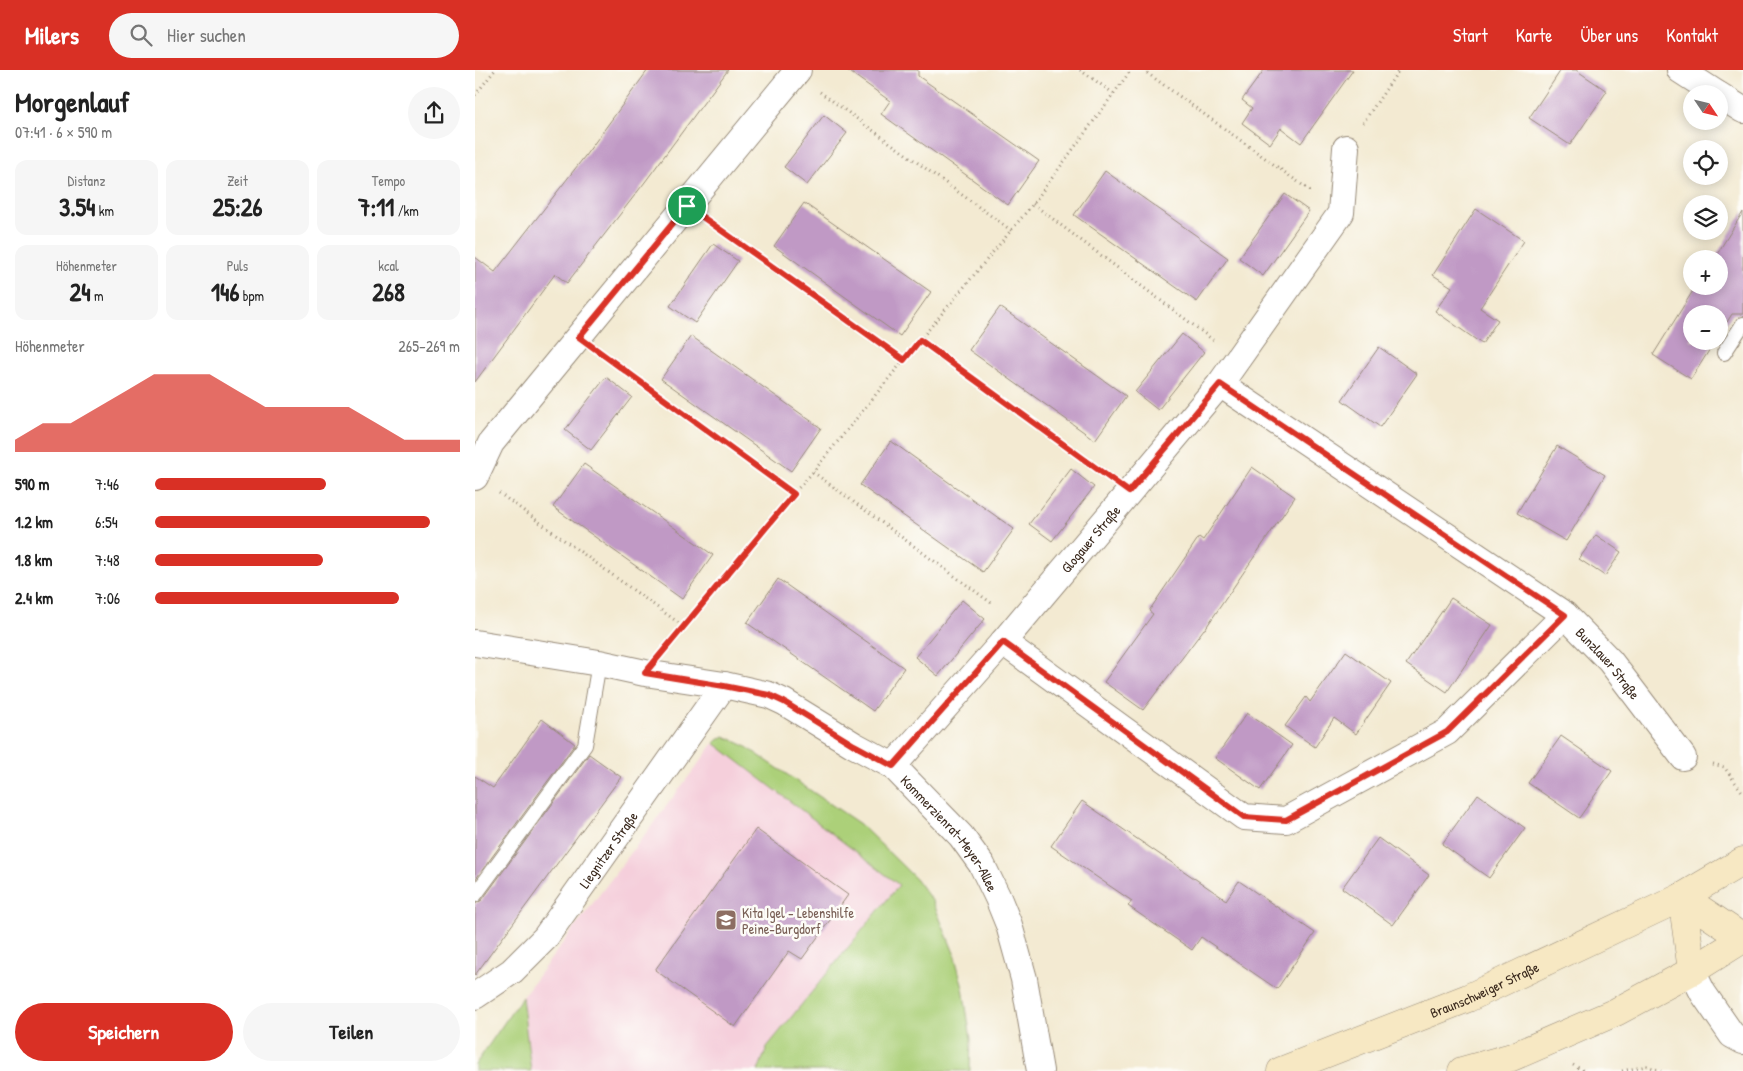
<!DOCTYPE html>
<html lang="de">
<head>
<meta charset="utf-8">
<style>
	:root { --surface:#fff; --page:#f6f6f6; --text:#222; --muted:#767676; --accent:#d93025 }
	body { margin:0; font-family:"Patrick Hand",sans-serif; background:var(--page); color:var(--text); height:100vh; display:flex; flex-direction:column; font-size:19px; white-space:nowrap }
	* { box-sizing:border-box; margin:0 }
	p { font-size:16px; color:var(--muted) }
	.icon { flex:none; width:28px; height:28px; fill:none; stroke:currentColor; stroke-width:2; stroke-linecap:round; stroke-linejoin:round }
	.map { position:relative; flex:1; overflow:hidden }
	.sheet { display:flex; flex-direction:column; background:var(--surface); width:475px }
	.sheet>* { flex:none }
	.needle { width:32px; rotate:125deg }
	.fabs { position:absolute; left:1208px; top:15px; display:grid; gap:10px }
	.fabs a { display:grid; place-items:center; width:45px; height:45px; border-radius:50%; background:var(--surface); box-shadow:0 2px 12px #0003; font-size:25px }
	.pin { position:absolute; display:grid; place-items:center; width:42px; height:42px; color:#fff; margin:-21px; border:2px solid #fff; border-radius:50%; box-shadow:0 1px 5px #0007 }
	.round { display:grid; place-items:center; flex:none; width:52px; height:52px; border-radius:26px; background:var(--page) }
	.headline { display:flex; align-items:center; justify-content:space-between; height:85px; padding:0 15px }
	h1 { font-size:28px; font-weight:700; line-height:38px }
	.metrics { display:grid; grid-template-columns:repeat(3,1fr); gap:8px; height:85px; padding:5px 15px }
	.metrics div { display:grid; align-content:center; border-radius:12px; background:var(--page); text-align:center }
	.metrics b { font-size:25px; font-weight:700 }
	.metrics small { font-size:14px; font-weight:400 }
	.metrics p { font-size:14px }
	.chart { height:140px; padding:10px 15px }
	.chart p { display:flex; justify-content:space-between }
	.chart svg { width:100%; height:90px; margin-top:5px; fill:var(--accent); opacity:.7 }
	.primary-button { display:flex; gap:10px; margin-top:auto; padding:10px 15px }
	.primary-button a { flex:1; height:58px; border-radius:30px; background:var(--accent); color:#fff; font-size:20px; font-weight:700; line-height:58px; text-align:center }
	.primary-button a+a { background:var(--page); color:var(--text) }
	ul { padding:0 15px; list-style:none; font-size:16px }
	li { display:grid; grid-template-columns:80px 60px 1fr; align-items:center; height:38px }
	li i { height:12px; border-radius:6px; background:var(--accent) }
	header { display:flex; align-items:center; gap:30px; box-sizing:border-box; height:70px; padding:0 25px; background:var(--accent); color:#fff }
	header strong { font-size:24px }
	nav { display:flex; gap:28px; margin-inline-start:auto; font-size:18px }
	.search { width:350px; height:45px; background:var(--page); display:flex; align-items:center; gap:12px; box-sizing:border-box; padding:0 18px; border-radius:28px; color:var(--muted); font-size:19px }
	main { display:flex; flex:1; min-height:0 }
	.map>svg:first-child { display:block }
	.built { fill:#f5cfdb }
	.green { fill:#acd079; stroke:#747d4c }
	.building { fill:#c099c5 }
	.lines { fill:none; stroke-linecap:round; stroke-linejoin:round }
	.lane-casing { stroke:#978a78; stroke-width:16 }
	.street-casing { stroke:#978a78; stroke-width:28 }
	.secondary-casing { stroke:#978a78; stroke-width:29 }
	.path { stroke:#978a78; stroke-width:3; stroke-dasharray:1 4; stroke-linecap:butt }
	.lane { stroke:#fff; stroke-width:14 }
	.street { stroke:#fff; stroke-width:26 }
	.secondary { stroke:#f7e8c3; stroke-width:28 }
	.route-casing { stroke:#fff; stroke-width:10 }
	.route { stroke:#d93025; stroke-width:6 }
	.labels { text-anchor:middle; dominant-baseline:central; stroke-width:5; stroke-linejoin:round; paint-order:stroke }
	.street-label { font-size:14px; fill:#3b2a1e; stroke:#fdfcf7 }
	.education-label { font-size:14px; fill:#785e54; stroke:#fdfcf7; text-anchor:start }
</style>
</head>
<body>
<header>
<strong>Milers</strong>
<div class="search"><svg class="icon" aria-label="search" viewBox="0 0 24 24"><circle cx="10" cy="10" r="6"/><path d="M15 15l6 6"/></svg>Hier suchen</div>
<nav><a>Start</a><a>Karte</a><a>Über uns</a><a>Kontakt</a></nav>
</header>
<main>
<section class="sheet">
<div class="headline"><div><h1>Morgenlauf</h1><p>07:41 · 6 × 590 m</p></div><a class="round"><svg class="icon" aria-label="share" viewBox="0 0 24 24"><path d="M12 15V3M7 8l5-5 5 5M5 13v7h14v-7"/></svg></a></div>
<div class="metrics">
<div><p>Distanz</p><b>3.54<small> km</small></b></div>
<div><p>Zeit</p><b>25:26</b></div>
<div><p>Tempo</p><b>7:11<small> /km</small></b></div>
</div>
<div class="metrics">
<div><p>Höhenmeter</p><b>24<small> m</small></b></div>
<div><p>Puls</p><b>146<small> bpm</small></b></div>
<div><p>kcal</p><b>268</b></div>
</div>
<div class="chart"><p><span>Höhenmeter</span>265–269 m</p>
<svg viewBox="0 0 160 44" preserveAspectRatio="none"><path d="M0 44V38L10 30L20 30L30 22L40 14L50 6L60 6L70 6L80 14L90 22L100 22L110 22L120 22L130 30L140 38L150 38L160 38V44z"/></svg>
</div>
<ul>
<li><b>590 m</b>7:46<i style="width:56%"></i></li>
<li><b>1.2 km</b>6:54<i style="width:90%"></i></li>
<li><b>1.8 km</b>7:48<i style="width:55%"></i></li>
<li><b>2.4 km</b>7:06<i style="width:80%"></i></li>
</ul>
<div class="primary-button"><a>Speichern</a><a>Teilen</a></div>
</section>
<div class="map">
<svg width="1268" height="1001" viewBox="0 0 1268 1001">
	<rect width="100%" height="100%" fill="#fdfcf7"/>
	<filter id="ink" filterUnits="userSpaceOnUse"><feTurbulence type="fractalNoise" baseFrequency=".02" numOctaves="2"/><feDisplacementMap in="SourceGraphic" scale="10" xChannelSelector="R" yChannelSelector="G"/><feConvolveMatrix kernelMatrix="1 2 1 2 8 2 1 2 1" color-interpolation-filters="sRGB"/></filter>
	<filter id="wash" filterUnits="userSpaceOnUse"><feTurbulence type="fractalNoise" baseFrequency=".0096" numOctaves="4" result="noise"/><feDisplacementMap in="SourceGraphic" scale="20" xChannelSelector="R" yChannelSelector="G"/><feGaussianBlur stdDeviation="1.12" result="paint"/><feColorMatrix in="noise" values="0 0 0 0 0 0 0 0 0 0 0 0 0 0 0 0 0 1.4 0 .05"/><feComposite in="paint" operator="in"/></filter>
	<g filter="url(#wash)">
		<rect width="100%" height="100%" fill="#f3ead2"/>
		<polygon class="built" points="239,673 424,815 292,977 283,1001 56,1001 47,927"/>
		<g class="green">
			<polygon points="249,666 270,676 385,754 440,808 458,832 479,883 488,918 496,969 495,1001 283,1001 292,977 424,815 239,673"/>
			<polygon points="47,927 56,1001 0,1001 0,995"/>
		</g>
		<g id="blocks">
			<g class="building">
				<polygon points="173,0 253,0 170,112 92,213 80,204 0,312 0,187 20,202 110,86"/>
				<polygon points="372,0 443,0 443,6 564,91 533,135 406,44 415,31"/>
				<polygon points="789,0 878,0 826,73 806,58 795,74 767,53 777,38 767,30"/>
				<polygon points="1086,0 1101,0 1132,21 1095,75 1054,48"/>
				<polygon points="349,45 372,63 332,115 309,97"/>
				<polygon points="630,101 753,188 722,232 599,145"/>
				<polygon points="810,124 834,141 788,206 764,188"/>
				<polygon points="329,133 456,222 425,266 299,176"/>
				<polygon points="1001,139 1049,171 1005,238 1023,250 1007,274 960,241 977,217 958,205"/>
				<polygon points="1268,142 1268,244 1257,244 1244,265 1244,244 1216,244 1216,271 1240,271 1216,309 1178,285 1221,216 1244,216 1244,189 1239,189"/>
				<polygon points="238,174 263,191 220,253 195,236"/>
				<polygon points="525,237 651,326 620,370 494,280"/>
				<polygon points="707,264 729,282 683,340 660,322"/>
				<polygon points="216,266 346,358 316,401 186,309"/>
				<polygon points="904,277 942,304 905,357 867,330"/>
				<polygon points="131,307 157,327 116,380 90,360"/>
				<polygon points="416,371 539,459 508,502 385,415"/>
				<polygon points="1082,376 1130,405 1091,471 1042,443"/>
				<polygon points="109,394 238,485 207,529 78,437"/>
				<polygon points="777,397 820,427 730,559 729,559 668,640 629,612 678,544 674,541 724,467 728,470"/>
				<polygon points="596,399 619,417 577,471 554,454"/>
				<polygon points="1121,465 1146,482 1130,506 1104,489"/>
				<polygon points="303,509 429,598 398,641 272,553"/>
				<polygon points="976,528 1017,555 972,622 931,594"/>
				<polygon points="487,530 510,549 463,606 440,587"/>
				<polygon points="871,581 916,613 881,664 859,648 840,677 810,656 831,627 835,632"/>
				<polygon points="772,643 817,675 785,720 740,688"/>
				<polygon points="67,649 100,674 0,810 0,706 18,718"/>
				<polygon points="1086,666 1137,701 1104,748 1053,713"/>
				<polygon points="114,684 146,707 0,905 0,834 7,830"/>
				<polygon points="1003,724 1050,758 1014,808 967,774"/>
				<polygon points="607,731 751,830 764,811 840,863 802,919 726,867 717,880 653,836 657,831 576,776"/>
				<polygon points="281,759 373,825 327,889 314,881 260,957 180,900"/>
				<polygon points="903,768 954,805 918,855 867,818"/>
			</g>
		</g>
	</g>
	<g filter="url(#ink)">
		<use href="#blocks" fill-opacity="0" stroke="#978a78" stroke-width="1"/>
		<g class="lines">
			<g class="lane-casing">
				<g id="lane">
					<polyline points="1249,283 1268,254"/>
					<polyline points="0,825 110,675 124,593"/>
				</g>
			</g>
			<g class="street-casing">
				<g id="street">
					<polyline points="1205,0 1242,24"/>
					<polyline points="1244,25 1268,40"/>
					<path id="s1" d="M745,314l345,231 45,46 73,96"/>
					<polyline points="0,407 16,373 323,0"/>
					<polyline points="528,572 769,747 811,750 972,662 1090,545"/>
					<path id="s2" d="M0,573l124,20 46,10 79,12 45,10 15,7 70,43 39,21 68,70 21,29 16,33 11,27 15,54 16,92"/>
					<path id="s3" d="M418,696l110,-124 217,-258 121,-171 5,-65"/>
					<polyline points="1217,901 1228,923 1257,965 1268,971"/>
					<path id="s4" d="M0,926l37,-25 33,-33 179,-253"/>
				</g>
			</g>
			<g class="secondary-casing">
				<g id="secondary">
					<polyline points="1207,827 1217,901"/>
					<polyline points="1207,827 1268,868"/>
					<path id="s5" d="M806,1001l187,-73 214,-101 61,-36"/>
					<polyline points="987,1001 1037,987 1141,942 1217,901 1268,869"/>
				</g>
			</g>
			<g class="path">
				<polyline points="605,0 638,23"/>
				<polyline points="668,0 837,122"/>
				<polyline points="345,22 537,161"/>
				<polyline points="0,25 20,0"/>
				<polyline points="888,53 924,0"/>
				<polyline points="558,134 738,270"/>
				<polyline points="236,153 429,290"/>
				<polyline points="445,270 629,404"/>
				<polyline points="127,284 319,423"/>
				<polyline points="338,402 519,535"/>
				<polyline points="24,423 208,556"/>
				<polyline points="192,575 319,423 338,402 445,270 558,134 656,0"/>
				<polyline points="1238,694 1249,697 1268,723"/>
				<polyline points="1098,995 1109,1001"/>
				<polyline points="1147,1001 1172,996 1186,1001"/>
			</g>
			<use href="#lane" class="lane"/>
			<use href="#street" class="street"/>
			<use href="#secondary" class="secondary"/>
		</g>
	</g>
	<g class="lines" filter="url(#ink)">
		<g class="route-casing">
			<polygon id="route" points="212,136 429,290 445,270 654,422 745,314 1090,545 972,662 811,750 769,747 528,572 418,696 379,675 309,632 294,625 249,616 170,603 319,424 104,267"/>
		</g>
		<use href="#route" class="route"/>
	</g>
	<defs>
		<g id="school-square" transform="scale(1.125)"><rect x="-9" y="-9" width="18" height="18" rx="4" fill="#8d6e63" stroke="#fdfcf7"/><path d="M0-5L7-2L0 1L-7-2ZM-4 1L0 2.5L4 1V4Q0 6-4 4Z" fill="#fff"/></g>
	</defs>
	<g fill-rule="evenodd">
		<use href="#school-square" x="251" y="850"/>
	</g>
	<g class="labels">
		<g class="street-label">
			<text stroke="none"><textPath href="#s3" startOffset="301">Glogauer Straße</textPath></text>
			<text stroke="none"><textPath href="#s1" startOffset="480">Bunzlauer Straße</textPath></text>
			<text stroke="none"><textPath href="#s2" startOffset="530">Kommerzienrat-Meyer-Allee</textPath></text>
			<text stroke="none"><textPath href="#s4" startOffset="200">Liegnitzer Straße</textPath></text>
			<text stroke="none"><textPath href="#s5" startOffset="219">Braunschweiger Straße</textPath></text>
		</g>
		<g class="education-label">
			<text x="267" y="842">Kita Igel - Lebenshilfe<tspan x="267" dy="16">Peine-Burgdorf</tspan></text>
		</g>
	</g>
</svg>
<div class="fabs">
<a><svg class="needle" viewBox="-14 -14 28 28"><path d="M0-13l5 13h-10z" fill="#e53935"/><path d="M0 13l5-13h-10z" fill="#767676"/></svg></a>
<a><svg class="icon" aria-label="locate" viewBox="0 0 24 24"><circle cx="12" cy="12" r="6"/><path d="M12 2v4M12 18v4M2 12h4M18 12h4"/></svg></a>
<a><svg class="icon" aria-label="layers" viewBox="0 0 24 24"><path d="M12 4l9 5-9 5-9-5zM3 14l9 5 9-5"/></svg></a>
<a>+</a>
<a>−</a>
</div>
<div class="pin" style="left:212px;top:136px;background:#1e9e55"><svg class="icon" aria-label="arrive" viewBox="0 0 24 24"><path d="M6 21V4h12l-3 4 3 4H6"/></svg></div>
</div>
</main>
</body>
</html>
